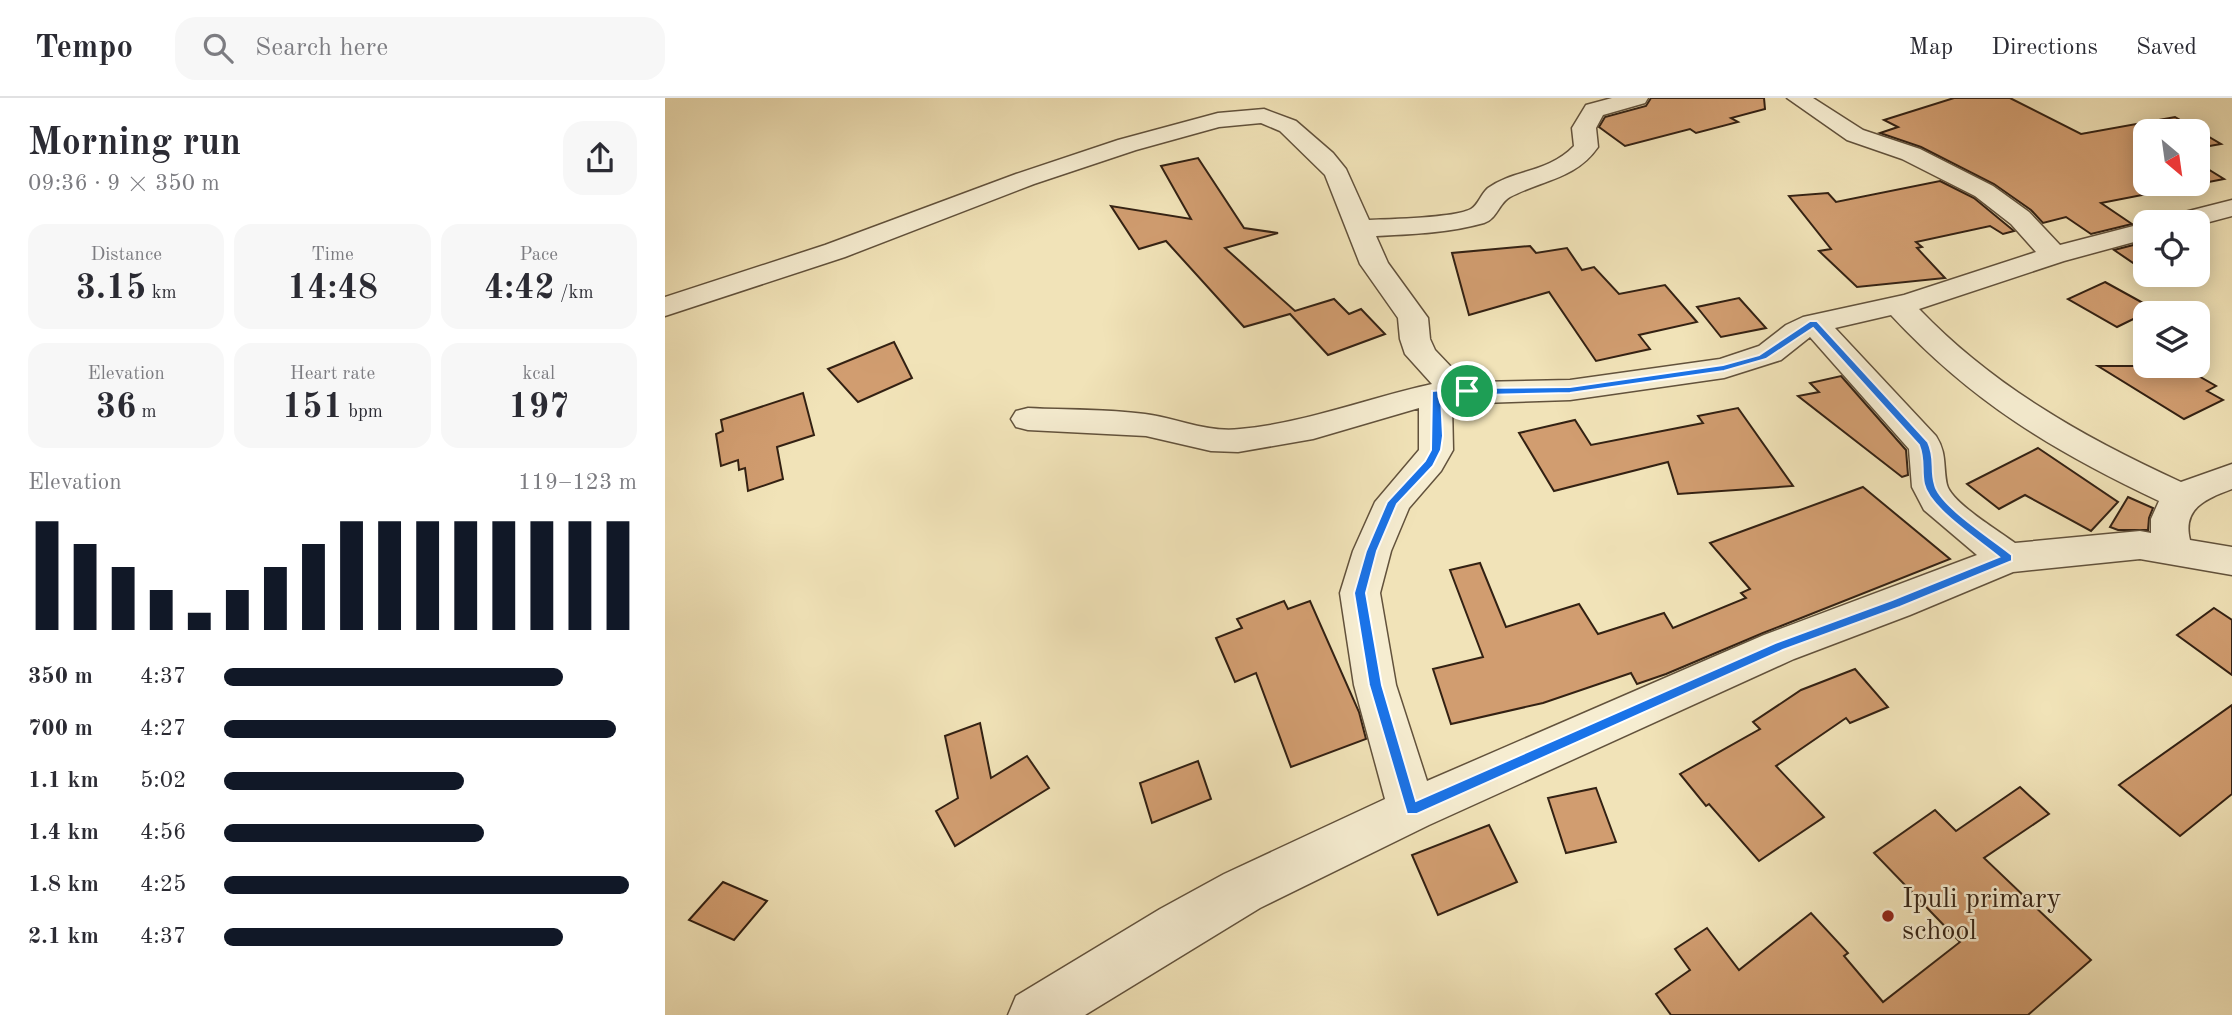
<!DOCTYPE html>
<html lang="en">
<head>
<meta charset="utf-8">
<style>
	:root { --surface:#fff; --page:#f7f7f7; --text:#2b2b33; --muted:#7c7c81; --line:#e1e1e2; --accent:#111827 }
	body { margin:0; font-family:"Old Standard TT",serif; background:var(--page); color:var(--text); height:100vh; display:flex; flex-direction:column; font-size:26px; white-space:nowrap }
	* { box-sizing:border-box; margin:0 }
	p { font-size:23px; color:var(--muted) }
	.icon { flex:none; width:38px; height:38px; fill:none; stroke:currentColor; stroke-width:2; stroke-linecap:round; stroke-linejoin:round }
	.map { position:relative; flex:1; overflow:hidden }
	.sheet { display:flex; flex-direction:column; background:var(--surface); width:665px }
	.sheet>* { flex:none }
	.needle { width:46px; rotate:151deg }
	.fabs { position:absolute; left:1468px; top:21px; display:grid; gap:14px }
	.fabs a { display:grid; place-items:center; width:77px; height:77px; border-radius:14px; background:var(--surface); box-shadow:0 4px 18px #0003; font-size:35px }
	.pin { position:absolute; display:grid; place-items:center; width:60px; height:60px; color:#fff; margin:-30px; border:4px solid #fff; border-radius:50%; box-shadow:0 2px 7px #0007 }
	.round { display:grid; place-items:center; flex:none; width:74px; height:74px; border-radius:21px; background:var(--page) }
	.summary { display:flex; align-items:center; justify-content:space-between; height:119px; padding:0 28px }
	h1 { font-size:38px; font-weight:800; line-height:52px }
	.metrics { display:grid; grid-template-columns:repeat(3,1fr); gap:10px; height:119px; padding:7px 28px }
	.metrics div { display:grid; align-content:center; border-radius:18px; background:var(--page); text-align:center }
	.metrics b { font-size:35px; font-weight:800 }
	.metrics small { font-size:19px; font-weight:400 }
	.metrics p { font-size:19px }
	.chart { height:196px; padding:14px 28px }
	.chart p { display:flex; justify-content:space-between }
	.chart svg { width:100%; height:126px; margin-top:7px; stroke:var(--accent); stroke-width:6 }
	ul { padding:0 28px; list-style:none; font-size:23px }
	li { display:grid; grid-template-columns:112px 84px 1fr; align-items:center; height:52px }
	li i { height:18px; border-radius:9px; background:var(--accent) }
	header { display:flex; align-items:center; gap:42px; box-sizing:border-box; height:98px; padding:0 35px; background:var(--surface); border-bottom:2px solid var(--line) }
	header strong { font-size:33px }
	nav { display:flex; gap:38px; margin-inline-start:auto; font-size:24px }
	.search { width:490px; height:63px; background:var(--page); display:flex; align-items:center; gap:18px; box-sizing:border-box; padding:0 24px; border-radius:21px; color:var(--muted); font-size:26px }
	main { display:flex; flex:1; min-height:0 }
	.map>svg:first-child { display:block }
	.building { fill:#d19d70; stroke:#332113; stroke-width:2 }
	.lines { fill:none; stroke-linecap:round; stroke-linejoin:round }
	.minor-casing { stroke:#62523c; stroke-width:3 }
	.minor { fill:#f6edd1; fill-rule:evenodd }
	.route { fill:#1a73e8; stroke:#fff; stroke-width:2; fill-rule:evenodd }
	.poi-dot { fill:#8f2418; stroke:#f6edd1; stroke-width:2.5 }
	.labels { text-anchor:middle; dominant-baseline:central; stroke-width:5; stroke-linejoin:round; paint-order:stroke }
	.near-poi-label { font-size:28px; fill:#332113; stroke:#f6edd1; text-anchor:start }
</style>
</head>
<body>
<header>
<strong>Tempo</strong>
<div class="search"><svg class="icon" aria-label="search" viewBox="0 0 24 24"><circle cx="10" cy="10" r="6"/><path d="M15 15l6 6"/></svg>Search here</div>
<nav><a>Map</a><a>Directions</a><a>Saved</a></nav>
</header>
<main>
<section class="sheet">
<div class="summary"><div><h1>Morning run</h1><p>09:36 · 9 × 350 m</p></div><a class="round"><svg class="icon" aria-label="share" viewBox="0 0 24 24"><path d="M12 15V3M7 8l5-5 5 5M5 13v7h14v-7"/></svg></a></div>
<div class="metrics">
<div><p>Distance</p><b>3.15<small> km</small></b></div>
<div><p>Time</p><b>14:48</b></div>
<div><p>Pace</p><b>4:42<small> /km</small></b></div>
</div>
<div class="metrics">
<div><p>Elevation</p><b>36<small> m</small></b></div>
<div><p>Heart rate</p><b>151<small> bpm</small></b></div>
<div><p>kcal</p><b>197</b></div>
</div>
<div class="chart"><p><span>Elevation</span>119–123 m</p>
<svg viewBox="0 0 160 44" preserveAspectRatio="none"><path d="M5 44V6M15 44V14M25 44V22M35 44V30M45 44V38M55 44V30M65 44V22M75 44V14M85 44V6M95 44V6M105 44V6M115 44V6M125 44V6M135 44V6M145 44V6M155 44V6"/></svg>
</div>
<ul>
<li><b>350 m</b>4:37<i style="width:82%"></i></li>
<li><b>700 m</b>4:27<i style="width:95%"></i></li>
<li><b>1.1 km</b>5:02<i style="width:58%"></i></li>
<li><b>1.4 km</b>4:56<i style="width:63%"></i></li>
<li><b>1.8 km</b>4:25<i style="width:98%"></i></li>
<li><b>2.1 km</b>4:37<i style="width:82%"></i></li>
</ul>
</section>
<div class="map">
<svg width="1567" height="917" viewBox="0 0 1567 917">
	<rect width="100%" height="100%" fill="#f1e3b8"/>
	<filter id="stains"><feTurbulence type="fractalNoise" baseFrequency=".00286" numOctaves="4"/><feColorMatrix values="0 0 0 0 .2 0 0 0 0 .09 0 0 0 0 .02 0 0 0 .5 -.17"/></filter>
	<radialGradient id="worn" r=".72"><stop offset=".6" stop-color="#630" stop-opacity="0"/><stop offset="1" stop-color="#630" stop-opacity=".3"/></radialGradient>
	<g class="building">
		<polygon points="986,0 1099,0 1100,11 1066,20 1073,24 1031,35 1025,31 960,48 934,29 940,19 981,8"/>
		<polygon points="1289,0 1345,0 1416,36 1510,19 1556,46 1533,50 1533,33 1480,33 1480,86 1533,86 1533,65 1559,81 1436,105 1467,126 1426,136 1401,119 1378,125 1366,112 1329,86 1256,49 1215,35 1233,29 1219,22"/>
		<polygon points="533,60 579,130 613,135 560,150 630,213 669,201 684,216 696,211 720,236 663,257 625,216 579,229 501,143 474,151 446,108 526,121 496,68"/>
		<polygon points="1275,83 1309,100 1349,133 1338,136 1325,128 1251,144 1257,149 1252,150 1280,180 1192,189 1154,153 1166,151 1124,98 1163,95 1171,104"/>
		<polygon points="1480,144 1480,173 1449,152"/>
		<polygon points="865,148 871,155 902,150 917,172 929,169 954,196 1000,187 1032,224 974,237 985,251 931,263 884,194 804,217 787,155"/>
		<polygon points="1440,184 1489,211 1452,229 1403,201"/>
		<polygon points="1074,200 1101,230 1056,239 1032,209"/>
		<polygon points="229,244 247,280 193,304 163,271"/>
		<polygon points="1433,268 1516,268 1551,288 1542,293 1558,302 1519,321"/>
		<polygon points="1176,278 1241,352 1243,377 1237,379 1133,298 1154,294 1145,285"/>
		<polygon points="138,295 149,337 112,349 118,381 83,393 80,370 74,372 73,362 56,368 51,336 58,333 56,322"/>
		<polygon points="1073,310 1128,388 1013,396 1003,364 889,393 854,335 910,322 926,347 1038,325 1033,318"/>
		<polygon points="1373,350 1453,404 1426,433 1360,397 1334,411 1302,386"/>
		<polygon points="1198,389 1285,461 1098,535 1001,576 972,586 966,575 878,605 786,626 768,571 818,559 785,472 815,465 841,529 914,506 933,536 999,515 1008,530 1081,500 1076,495 1085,491 1045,445"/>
		<polygon points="1463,399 1488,410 1484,420 1483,432 1453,432 1445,429"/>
		<polygon points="619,503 623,511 645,503 694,614 701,641 626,669 591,575 570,584 551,540 577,530 572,521"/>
		<polygon points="1549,510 1567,522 1567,577 1512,537"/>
		<polygon points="1190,571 1223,609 1185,625 1181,620 1111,668 1159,719 1094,763 1044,706 1041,708 1015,676 1095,631 1088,624 1136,592"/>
		<polygon points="1567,607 1567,696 1515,738 1454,687"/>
		<polygon points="315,625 326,680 362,658 384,690 290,748 271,713 293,700 280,638"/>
		<polygon points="533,663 546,701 487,725 475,685"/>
		<polygon points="1355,689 1384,716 1319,760 1426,862 1363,917 1006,917 991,896 1025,872 1010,851 1042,830 1074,872 1146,815 1183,855 1179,858 1218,904 1295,844 1209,755 1270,712 1291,733"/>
		<polygon points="931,690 951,744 901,755 883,700"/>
		<polygon points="824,727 852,784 773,817 747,757"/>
		<polygon points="58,784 102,803 69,842 24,822"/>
	</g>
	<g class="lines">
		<g class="minor-casing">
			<g id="minor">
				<path d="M947,0h36l-3,5 -42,12 -7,13 2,19c-22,32 -56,33 -88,50 -11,6 -13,22 -26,26 -35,10 -72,11 -108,13l12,27 40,55 2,21 5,11 19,20 22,12 94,-2 150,-21 39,-13 27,-21 17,-8 101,-22 132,-43 -25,-28 -36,-28 -73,-37 -55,-19 -60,-42h26l50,32 57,19 73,37 36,26 31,33 85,-22v16l-81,22 -145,48c74,77 165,129 262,173l51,-18v25c-26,10 -50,19 -42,51l42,7v28l-92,-16 -127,13 -103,43 -116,44 -365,166 -169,83 -175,107h-77l8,-19 144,-87 64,-35 161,-75 -31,-114 -14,-92 13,-42 22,-49 44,-52v-42l-106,31 -75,13 -27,-1 -65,-15 -118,-6 -12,-3 -5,-8 5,-8 12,-3c39,2 79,1 117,6 32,4 62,19 95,15 66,-6 128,-31 192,-45l-27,-30 -5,-15 -2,-21 -38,-54 -35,-89 -45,-44 -19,-8 -42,4 -83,23 -102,34 -189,73 -180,59v-19l160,-52 191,-71 102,-34 100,-27 46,-4 32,12 37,32 13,16 23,51c21,-1 86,-2 102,-11 7,-4 10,-15 17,-21 27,-19 60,-15 86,-42l-2,-18 14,-23zM1226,217c81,87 162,136 268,186l-8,18v14l-11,-2 -125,12c-16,-12 -63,-40 -68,-58 -4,-19 0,-32 -11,-49l-101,-108zM1145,239l99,112 3,38 12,23 53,45 -213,80 -337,146 -31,-96 -16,-92 11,-42 18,-43 32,-37 12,-21 -1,-46 118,-4 154,-22 57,-18z"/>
				<polygon points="1567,102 1567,118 1533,127 1533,124 1500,124 1504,118"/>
			</g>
		</g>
		<use href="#minor" class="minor"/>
	</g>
	<path class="route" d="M1145,223h7l111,121c8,17 2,27 7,43 5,21 59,55 77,70v6l-112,46 -117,43 -366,164h-10l-38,-129 -15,-92 12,-42 21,-49 38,-41 6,-11 1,-59 35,-3 103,-1 153,-22 36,-10zM1148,230l106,117c6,15 2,25 5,39 5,24 55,56 75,73l-107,43 -117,43 -359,158 -34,-116 -16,-92 11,-42 20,-47 36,-38 8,-16 2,-14 -2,-40 129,-3 154,-22 42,-12z"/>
	<circle class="poi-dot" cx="1223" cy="818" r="7"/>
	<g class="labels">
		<g class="near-poi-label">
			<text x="1237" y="802">Ipuli primary<tspan x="1237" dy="32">school</tspan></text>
		</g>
	</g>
	<rect width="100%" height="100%" filter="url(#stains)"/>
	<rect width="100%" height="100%" fill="url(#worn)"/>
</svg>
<div class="fabs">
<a><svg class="needle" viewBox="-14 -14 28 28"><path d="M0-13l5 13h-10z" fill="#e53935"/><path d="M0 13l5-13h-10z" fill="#7c7c81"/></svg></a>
<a><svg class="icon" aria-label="locate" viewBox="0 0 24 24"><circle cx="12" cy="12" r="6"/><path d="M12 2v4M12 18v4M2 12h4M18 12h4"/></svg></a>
<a><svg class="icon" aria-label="layers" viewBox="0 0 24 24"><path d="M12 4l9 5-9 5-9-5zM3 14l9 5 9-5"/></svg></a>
</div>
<div class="pin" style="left:802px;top:293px;background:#1e9e55"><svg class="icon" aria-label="arrive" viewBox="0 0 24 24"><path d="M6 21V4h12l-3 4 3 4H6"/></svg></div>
</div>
</main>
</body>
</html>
